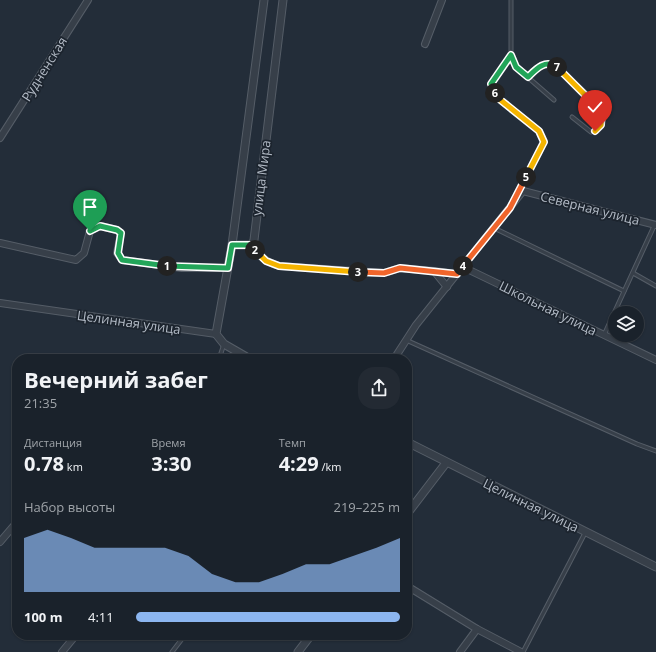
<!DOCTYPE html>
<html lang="ru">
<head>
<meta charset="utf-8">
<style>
	:root { --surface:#1a222b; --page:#232a33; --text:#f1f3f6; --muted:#9fa4a9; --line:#383f47; --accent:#8cb6f0 }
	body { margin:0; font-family:"Open Sans",sans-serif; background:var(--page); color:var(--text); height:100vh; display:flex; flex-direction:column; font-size:15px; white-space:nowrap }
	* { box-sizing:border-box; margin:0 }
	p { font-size:13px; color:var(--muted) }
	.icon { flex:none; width:22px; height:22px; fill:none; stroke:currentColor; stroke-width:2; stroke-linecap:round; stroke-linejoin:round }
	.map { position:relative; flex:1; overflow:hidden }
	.sheet { position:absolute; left:12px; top:354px; width:400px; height:286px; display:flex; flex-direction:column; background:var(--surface); border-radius:16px; box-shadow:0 1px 3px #0004,0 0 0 1px var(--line) }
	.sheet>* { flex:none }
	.fabs { position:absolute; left:608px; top:306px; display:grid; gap:8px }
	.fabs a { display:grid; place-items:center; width:36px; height:36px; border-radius:50%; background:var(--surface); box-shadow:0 1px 3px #0004,0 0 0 1px var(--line); font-size:20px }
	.pin { position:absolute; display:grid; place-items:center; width:34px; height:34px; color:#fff; margin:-41px -17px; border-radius:50% 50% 50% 0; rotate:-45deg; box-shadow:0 0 4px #0007 }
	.pin .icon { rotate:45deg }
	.km { position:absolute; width:20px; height:20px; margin:-10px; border-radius:50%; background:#222; color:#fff; font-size:11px; line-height:20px; text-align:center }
	.round { display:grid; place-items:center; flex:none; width:42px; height:42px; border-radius:16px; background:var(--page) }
	.summary { display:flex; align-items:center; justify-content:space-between; height:68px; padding:0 12px }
	h1 { font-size:22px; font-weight:700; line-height:30px }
	.figures { display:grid; grid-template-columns:repeat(3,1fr); gap:6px; height:68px; padding:4px 12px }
	.figures div { display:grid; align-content:center }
	.figures b { font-size:20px; font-weight:700 }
	.figures small { font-size:11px; font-weight:400 }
	.figures p { font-size:11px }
	.chart { height:112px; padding:8px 12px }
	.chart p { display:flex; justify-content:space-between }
	.chart svg { width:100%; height:72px; margin-top:4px; fill:var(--accent); opacity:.7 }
	ul { padding:0 12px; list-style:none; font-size:13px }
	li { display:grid; grid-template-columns:64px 48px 1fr; align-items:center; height:30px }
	li i { height:10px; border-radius:5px; background:var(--accent) }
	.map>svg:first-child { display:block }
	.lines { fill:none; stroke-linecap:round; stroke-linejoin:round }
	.service-casing { stroke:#555d67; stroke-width:5 }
	.minor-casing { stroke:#555d67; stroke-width:8 }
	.tertiary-casing { stroke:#555d67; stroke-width:9 }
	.service { stroke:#373f49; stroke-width:3 }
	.minor { stroke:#373f49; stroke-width:6 }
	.tertiary { stroke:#373f49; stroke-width:7 }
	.split-1-casing { stroke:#fff; stroke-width:8 }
	.split-2-casing { stroke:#fff; stroke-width:8 }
	.split-3-casing { stroke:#fff; stroke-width:8 }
	.split-4-casing { stroke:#fff; stroke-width:8 }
	.split-5-casing { stroke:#fff; stroke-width:8 }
	.split-6-casing { stroke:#fff; stroke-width:8 }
	.split-7-casing { stroke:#fff; stroke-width:8 }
	.split-8-casing { stroke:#fff; stroke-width:8 }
	.split-1 { stroke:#22a559; stroke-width:5 }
	.split-2 { stroke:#22a559; stroke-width:5 }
	.split-3 { stroke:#f5b400; stroke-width:5 }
	.split-4 { stroke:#f0652b; stroke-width:5 }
	.split-5 { stroke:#f0652b; stroke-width:5 }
	.split-6 { stroke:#f5b400; stroke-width:5 }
	.split-7 { stroke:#22a559; stroke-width:5 }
	.split-8 { stroke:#f5b400; stroke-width:5 }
	.labels { text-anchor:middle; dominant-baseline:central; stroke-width:3.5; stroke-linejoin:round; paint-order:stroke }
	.street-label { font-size:13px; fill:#b2bac5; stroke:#1c242e }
</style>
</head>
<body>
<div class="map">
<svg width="656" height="652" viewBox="0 0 656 652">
	<rect width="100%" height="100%" fill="#232d39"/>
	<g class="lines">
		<g class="service-casing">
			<g id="service">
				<polyline points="511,0 511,55 491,84 499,98 539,131 544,142 516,197"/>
				<polyline points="511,55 516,67 554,100"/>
				<path d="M528,77c8,-8 15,-17 27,-11 15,14 35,28 46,44 6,9 -1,20 -10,22l-19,-15"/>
				<polyline points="494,228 624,291"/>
				<polyline points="633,273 656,286"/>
				<polyline points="604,335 655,224"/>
				<polyline points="406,340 637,444 656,451"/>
				<polyline points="219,359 224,344"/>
				<polyline points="172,652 185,635"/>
				<polyline points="523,652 585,533"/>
			</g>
		</g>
		<g class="minor-casing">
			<g id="minor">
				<polyline points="425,44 442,0"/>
				<polyline points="0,138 88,0"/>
				<polyline points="0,243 76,260 84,253 90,231 100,226 117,230 121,233 117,253 122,260 182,268 228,268"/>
				<path d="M252,245c7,11 14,17 27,21l105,7 16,-5 34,3 13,16"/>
				<polyline points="463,267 656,360"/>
				<polyline points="434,271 457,274"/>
				<polyline points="0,303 216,334"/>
				<polyline points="394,359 416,325 523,191 656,225"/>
				<polyline points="0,542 17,522"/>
				<polyline points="407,586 477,629 521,652"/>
				<polyline points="62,652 76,635"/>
				<polyline points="460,652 477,629"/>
			</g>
		</g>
		<g class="tertiary-casing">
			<g id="tertiary">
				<polyline points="232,245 252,245 254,240 283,0"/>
				<polyline points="250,359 224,344 216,334 232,245 264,0"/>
				<polyline points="407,442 656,567"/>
				<polyline points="407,514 446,463"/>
				<polyline points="298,652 311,635"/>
			</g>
		</g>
		<use href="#service" class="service"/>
		<use href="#minor" class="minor"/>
		<use href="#tertiary" class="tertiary"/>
	</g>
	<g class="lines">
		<g class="split-1-casing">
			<polyline id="split-1" points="90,231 100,226 117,230 121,233 118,253 122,260 167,266"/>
		</g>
		<g class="split-2-casing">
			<polyline id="split-2" points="167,266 228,268 232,245 252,245 255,250"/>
		</g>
		<g class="split-3-casing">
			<polyline id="split-3" points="255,250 266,261 279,266 358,272"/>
		</g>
		<g class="split-4-casing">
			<polyline id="split-4" points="358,272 384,273 400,268 457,274 463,266"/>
		</g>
		<g class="split-5-casing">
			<polyline id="split-5" points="463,266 510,208 526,177"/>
		</g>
		<g class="split-6-casing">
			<polyline id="split-6" points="495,93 498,98 539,131 544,142 526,177"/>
		</g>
		<g class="split-7-casing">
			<path id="split-7" d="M495,93l-4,-9 20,-29 5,12 12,10c8,-8 17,-18 29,-10"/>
		</g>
		<g class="split-8-casing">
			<polyline id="split-8" points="557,67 602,112 601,125 595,131"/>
		</g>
		<use href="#split-1" class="split-1"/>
		<use href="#split-2" class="split-2"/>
		<use href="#split-3" class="split-3"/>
		<use href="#split-4" class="split-4"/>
		<use href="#split-5" class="split-5"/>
		<use href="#split-6" class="split-6"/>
		<use href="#split-7" class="split-7"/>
		<use href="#split-8" class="split-8"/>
	</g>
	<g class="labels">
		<g class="street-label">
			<text transform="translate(44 69) rotate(-58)">Рудненская</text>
			<text transform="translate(261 178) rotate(-83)">улица Мира</text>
			<text transform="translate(590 208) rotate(14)">Северная улица</text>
			<text transform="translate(548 308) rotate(26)">Школьная улица</text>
			<text transform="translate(129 322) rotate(8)">Целинная улица</text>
			<text transform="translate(531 505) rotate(26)">Целинная улица</text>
		</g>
	</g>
</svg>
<div class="fabs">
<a><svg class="icon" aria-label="layers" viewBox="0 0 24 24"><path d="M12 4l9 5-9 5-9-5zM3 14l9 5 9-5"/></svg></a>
</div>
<div class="pin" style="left:90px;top:231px;background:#1e9e55"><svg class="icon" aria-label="arrive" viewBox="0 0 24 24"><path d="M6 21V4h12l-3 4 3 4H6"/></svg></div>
<div class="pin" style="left:595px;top:131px;background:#d93025"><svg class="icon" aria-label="check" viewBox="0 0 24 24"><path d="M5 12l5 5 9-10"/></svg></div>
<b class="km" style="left:167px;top:266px">1</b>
<b class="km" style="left:255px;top:250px">2</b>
<b class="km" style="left:358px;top:272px">3</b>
<b class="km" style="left:463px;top:266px">4</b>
<b class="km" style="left:526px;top:177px">5</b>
<b class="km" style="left:495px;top:93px">6</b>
<b class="km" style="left:557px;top:67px">7</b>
<section class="sheet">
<div class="summary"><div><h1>Вечерний забег</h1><p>21:35</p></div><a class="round"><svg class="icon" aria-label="share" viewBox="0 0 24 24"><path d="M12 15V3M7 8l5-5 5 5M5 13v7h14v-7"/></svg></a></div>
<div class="figures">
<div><p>Дистанция</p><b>0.78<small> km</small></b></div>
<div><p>Время</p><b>3:30</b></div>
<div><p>Темп</p><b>4:29<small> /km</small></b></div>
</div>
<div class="chart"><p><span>Набор высоты</span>219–225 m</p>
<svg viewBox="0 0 160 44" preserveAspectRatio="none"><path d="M0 44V11L10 6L20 11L30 17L40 17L50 17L60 17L70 22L80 33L90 38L100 38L110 33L120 27L130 27L140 22L150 17L160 11V44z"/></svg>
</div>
<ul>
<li><b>100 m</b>4:11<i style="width:100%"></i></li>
</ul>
</section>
</div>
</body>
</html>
